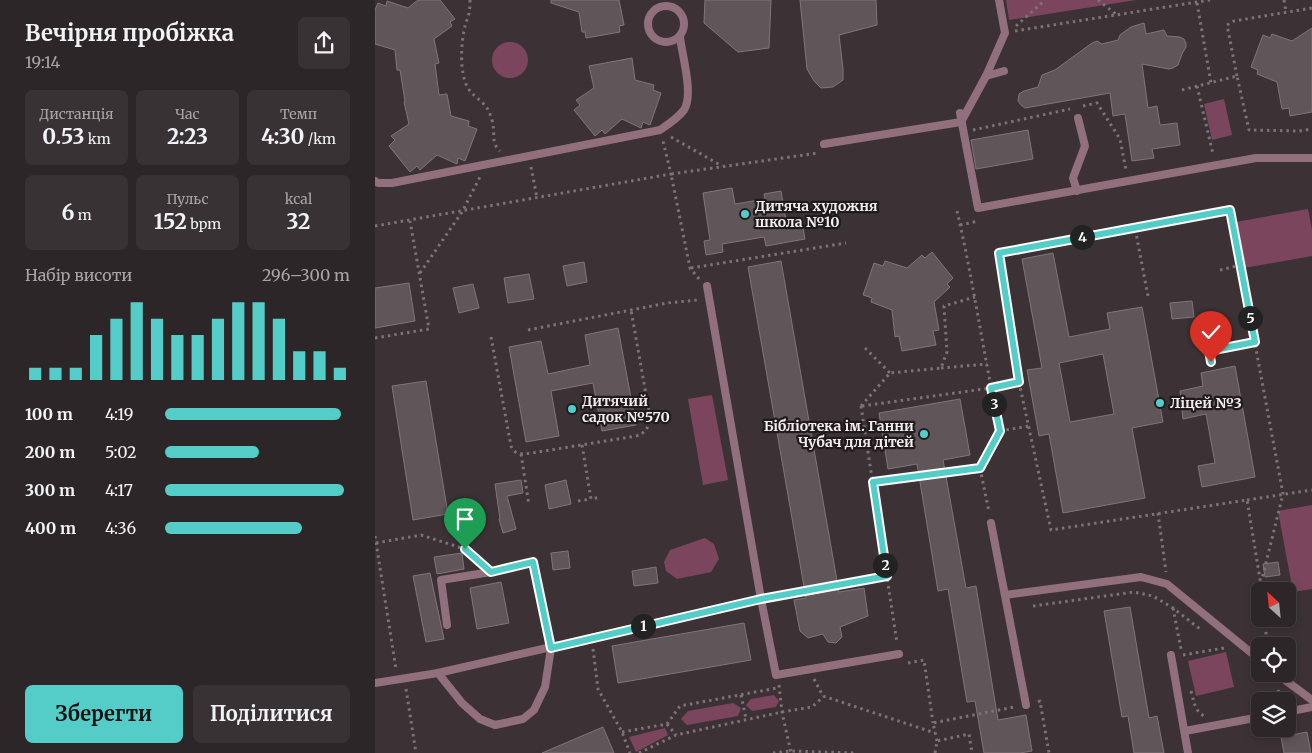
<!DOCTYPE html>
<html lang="uk">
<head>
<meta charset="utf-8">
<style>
	:root { --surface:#2d2628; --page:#393234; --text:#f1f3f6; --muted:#a7a5a8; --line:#484345; --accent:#54cdc8 }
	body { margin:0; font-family:Merriweather,serif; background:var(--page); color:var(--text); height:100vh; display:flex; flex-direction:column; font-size:19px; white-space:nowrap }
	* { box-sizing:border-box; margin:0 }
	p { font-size:16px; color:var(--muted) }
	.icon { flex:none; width:28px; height:28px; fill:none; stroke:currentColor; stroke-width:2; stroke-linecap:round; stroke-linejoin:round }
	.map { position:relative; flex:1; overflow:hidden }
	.details { display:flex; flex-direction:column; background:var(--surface); width:375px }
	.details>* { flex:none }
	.needle { width:32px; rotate:333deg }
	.controls { position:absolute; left:876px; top:582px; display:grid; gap:10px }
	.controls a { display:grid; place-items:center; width:45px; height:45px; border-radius:8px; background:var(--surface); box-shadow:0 2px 8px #0003,0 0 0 1px var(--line); font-size:25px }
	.pin { position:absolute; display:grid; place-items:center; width:42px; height:42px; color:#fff; margin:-51px -21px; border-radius:50% 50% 50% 0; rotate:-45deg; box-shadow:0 0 5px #0007 }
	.pin .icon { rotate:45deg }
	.km { position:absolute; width:25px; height:25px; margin:-12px; border-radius:50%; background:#222; color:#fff; font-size:14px; line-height:25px; text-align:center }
	.round { display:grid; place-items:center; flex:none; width:52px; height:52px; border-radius:8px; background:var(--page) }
	.summary { display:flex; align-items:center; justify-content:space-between; height:85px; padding:0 25px }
	h1 { font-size:22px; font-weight:700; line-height:38px }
	.stats { display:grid; grid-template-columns:repeat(3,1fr); gap:8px; height:85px; padding:5px 25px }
	.stats div { display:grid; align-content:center; border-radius:8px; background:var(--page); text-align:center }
	.stats b { font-size:21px; font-weight:700 }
	.stats small { font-size:14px; font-weight:400 }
	.stats p { font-size:14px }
	.chart { height:140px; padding:10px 25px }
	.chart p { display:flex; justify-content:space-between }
	.chart svg { width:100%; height:90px; margin-top:5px; stroke:var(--accent); stroke-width:6 }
	.action { display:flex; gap:10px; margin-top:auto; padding:10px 25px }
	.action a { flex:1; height:58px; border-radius:8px; background:var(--accent); color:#111; font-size:20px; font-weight:700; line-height:58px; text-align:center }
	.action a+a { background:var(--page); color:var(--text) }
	ul { padding:0 25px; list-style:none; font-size:16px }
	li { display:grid; grid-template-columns:80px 60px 1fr; align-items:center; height:38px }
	li i { height:12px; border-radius:6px; background:var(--accent) }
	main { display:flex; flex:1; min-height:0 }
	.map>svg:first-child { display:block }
	.green { fill:#7b465d }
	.building { fill:#605559; stroke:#817579; fill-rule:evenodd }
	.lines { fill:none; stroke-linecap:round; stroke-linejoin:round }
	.path { stroke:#7c7376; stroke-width:3; stroke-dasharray:2.5 4; stroke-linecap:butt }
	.lane { stroke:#926f7c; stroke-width:8 }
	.route-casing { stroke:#fff; stroke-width:10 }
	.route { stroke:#54cdc8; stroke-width:6 }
	.poi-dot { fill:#54cdc8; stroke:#1f1b1d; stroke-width:2 }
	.labels { text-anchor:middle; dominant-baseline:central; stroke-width:4.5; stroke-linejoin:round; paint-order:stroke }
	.poi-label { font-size:14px; font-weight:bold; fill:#f3edef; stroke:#1f1b1d; text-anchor:start }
</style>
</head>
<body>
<main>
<section class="details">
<div class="summary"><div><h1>Вечірня пробіжка</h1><p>19:14</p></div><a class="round"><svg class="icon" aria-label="share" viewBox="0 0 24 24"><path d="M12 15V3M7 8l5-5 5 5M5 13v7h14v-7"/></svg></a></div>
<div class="stats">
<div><p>Дистанція</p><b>0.53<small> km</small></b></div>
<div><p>Час</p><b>2:23</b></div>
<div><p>Темп</p><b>4:30<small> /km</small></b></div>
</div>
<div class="stats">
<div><b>6<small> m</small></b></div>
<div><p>Пульс</p><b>152<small> bpm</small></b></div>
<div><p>kcal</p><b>32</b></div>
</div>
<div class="chart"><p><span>Набір висоти</span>296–300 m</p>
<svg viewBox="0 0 160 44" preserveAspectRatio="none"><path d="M5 44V38M15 44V38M25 44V38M35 44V22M45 44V14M55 44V6M65 44V14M75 44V22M85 44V22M95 44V14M105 44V6M115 44V6M125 44V14M135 44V30M145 44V30M155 44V38"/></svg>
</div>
<ul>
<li><b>100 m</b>4:19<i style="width:95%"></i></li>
<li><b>200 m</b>5:02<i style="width:51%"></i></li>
<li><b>300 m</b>4:17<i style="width:97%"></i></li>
<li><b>400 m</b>4:36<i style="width:74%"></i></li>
</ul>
<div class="action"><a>Зберегти</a><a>Поділитися</a></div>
</section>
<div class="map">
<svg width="937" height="753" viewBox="0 0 937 753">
	<rect width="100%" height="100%" fill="#3c3235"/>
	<g class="green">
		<polygon points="631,0 761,0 634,20"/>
		<circle cx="135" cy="60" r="18"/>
		<polygon points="849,99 857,135 837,140 829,104"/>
		<polygon points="933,209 937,230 937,256 869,268 861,222"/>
		<polygon points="337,395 353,480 328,485 313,399"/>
		<polygon points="937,505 937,589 918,592 903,511"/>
		<polygon points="330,538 339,544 344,559 336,572 302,579 291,571 289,562 295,550"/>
		<polygon points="851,652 859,687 821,696 813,661"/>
		<polygon points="399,695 404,701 401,707 377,711 371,705 376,699"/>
		<polygon points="358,703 366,708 363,716 312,725 306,719 313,711"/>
		<polygon points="290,728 293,735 261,752 254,737"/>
	</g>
	<g class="building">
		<polygon points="43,0 65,0 80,19 75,22 77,26 59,39 64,63 60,64 64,95 72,94 76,116 94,121 93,126 102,129 90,161 83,158 82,164 62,155 45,170 42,166 35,172 14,146 20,140 16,136 34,124 29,102 30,101 25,70 22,70 20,50 0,44 0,10 3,3 11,6 12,1 33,8"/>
		<polygon points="176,0 244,0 249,25 244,26 245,32 211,38 210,32 207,32 204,12 176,3"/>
		<polygon points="330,0 396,0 394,48 363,52 329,23"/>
		<polygon points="425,0 501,0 502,25 464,35 468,69 468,80 458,87 446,88 439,81 432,69"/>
		<polygon points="769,23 771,34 789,30 792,36 805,37 809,39 811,43 811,47 807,54 803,65 798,68 794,69 767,64 773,108 782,106 785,125 802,123 805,145 777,149 779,158 757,161 750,114 738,116 735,93 650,108 646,105 643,101 644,94 649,91 663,87 667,75 680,70 717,43 722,41 727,44 743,40 745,35 749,32 756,27"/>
		<polygon points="937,28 937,112 915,116 914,108 907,109 902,82 882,74 883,70 876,67 888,35 895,38 897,34 917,41"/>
		<polygon points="257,58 260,80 279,85 278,90 286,93 275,125 268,122 266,128 247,119 230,134 227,130 220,136 199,110 205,105 201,100 219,88 214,66"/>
		<polygon points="653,130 658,159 601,169 596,140"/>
		<polygon points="357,188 360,204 390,199 389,194 406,191 412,226 427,223 430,239 391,246 389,237 347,244 348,252 331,255 329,241 335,240 328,193"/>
		<polygon points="557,252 578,278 572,284 575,287 559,302 564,330 558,331 561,345 527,351 524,336 520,337 517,310 496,302 497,298 488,295 499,263 508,266 510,261 532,268 547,255 550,258"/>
		<path d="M678,253l16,84 41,-8 -3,-16 35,-6 21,115 -31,6 13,70 -82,15 -14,-79 -10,2 -12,-66 15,-2 -20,-109zM728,354l11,60 -44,8 -11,-59z"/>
		<polygon points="406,261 464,592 489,588 493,616 465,627 467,637 461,643 453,642 448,634 433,638 425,631 419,600 431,598 373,267"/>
		<polygon points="209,262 212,282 192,286 188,266"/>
		<polygon points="154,274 159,299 133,303 129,278"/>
		<polygon points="34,283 40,321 0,328 0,288"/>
		<polygon points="98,284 104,308 84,313 78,288"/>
		<polygon points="817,301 819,317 797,319 795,303"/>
		<polygon points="243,328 261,425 227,431 218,383 176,391 184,436 151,442 134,347 166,341 173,374 215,365 210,335"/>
		<polygon points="860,366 880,477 827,487 823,466 840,463 831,414 808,419 805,391 828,386 826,373"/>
		<polygon points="51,381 73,514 38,520 17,386"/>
		<polygon points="585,399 595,455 568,460 591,588 601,586 623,720 651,715 657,751 645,753 609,753 600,701 592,702 573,589 563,591 542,464 513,469 504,413"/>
		<polygon points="146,480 148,493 132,496 141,529 128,533 124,519 125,519 120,484"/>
		<polygon points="191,480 196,504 174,509 170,485"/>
		<polygon points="193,551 195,568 178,570 176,553"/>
		<polygon points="87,553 89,569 62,574 59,557"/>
		<polygon points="903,562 905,575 890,577 888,564"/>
		<polygon points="281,567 283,583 259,586 257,571"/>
		<polygon points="55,573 69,639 51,642 38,576"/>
		<polygon points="126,582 134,623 102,629 95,588"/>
		<polygon points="755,607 774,718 782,716 789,753 759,753 753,716 747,717 729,611"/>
		<polygon points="369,623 376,660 243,683 237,646"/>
		<polygon points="228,727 239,753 167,753"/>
		<polygon points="932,732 936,753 909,753 906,737"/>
	</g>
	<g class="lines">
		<g class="path">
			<path d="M95,0c0,4 0,8 -1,12 0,5 -3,9 -4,14 -4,16 -6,47 3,62 6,10 18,14 22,26 1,4 3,8 3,11 2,10 -2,18 7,26"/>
			<polyline points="723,0 742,15"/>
			<polyline points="909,0 911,12"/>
			<polyline points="822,3 836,83"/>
			<polyline points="641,26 670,0"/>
			<polyline points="640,31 835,0"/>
			<polyline points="862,76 852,25 859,21 937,8"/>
			<polyline points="822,86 838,154"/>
			<polyline points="807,90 862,76 874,130 924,131 937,129"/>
			<polyline points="708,106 722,103 745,139 751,170"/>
			<polyline points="598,130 695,109"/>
			<polyline points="296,137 347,166"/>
			<polyline points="156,167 162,198"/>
			<path d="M582,211c17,73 27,147 43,220l-20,37 9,44"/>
			<polyline points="585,225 604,221"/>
			<polyline points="0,226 296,174 288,141"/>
			<polyline points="760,228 855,210 908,494 887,579"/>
			<polyline points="316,268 471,243"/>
			<polyline points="845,270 866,265"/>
			<polyline points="45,273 87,212 105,177"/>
			<polyline points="324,279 315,268 296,174 443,153"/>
			<polyline points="773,296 760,228 624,253 644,382 676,530 872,500 887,591"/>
			<polyline points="153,330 292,303 323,300"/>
			<path d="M116,337l20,109c4,10 12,8 21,7l104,-17c10,-3 13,-9 14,-19l-19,-107"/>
			<polyline points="0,338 54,329 35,221"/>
			<polyline points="490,348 515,373"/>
			<polyline points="836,362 834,351 880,342"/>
			<polyline points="566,368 612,364"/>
			<polyline points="486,406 522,643"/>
			<polyline points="486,406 515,373 566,368 572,352 569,306 600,297"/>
			<polyline points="487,406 616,388 644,382"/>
			<polyline points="625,431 654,426"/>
			<polyline points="207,445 216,499 226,497"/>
			<polyline points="146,454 154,505"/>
			<polyline points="498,482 605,468"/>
			<polyline points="872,500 937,490"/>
			<polyline points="203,501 216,499"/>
			<polyline points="783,513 791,572"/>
			<polyline points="0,536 21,669"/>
			<polyline points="1,543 46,535 90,549 105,562"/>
			<polyline points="397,597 512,576"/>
			<polyline points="658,606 759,592 778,596 798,608 825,629"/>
			<polyline points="798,608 806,649"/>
			<polyline points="890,619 892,646"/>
			<polyline points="218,649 223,689 247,732 255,753"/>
			<polyline points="808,655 849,648"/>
			<polyline points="533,663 549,660 558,723"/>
			<polyline points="880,671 891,680"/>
			<polyline points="439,679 448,696 560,733"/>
			<polyline points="404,685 407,712 416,753"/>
			<polyline points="31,689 41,753"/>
			<polyline points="903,690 905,695 904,701"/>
			<path d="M816,691c3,10 3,19 13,25"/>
			<polyline points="366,695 371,719"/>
			<polyline points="663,702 665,701 674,753"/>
			<polyline points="292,724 301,735"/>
			<polyline points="247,732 292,724 305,706 402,688"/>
			<polyline points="562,741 558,723 639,707"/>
			<polyline points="264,753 301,735 407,712 437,707 446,699 448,696"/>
			<polyline points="398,753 415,751 480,753"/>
			<polyline points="560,753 562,741 594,734 597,753"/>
		</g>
		<g class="lane">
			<circle cx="291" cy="24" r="18"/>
			<polyline points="611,76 629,71"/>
			<polyline points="585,113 603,208 881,158 937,158"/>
			<polyline points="449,144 586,122 611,76 630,33 624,0"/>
			<path d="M0,181l3,2h14l268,-53c9,-6 18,-12 24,-20 10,-15 -2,-55 -4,-73"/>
			<polyline points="702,191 698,178 710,146 703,118"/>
			<polyline points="332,286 386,599 401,675 524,654"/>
			<polyline points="616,523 651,705"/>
			<polyline points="630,595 766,577 792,584 885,660"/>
			<polyline points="796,655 813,753"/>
			<polyline points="63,673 87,703 105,719 120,725 148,719 159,710 170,687 176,648 158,562 116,572 66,580 72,625"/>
			<polyline points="902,674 937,700"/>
			<polyline points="0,683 63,673 386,599"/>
			<polyline points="912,712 937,707"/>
			<polyline points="810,731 885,717"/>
		</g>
	</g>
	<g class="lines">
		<g class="route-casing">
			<polyline id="route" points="90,549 116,572 158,562 176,648 386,599 512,576 498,482 605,468 625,431 616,388 644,382 624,253 855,210 880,342 834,351 836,362"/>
		</g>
		<use href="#route" class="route"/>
	</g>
	<g class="poi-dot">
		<circle cx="370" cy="214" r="5"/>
		<circle cx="785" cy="403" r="5"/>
		<circle cx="197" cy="409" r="5"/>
		<circle cx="549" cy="434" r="5"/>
	</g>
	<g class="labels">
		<g class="poi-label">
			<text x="380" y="206">Дитяча художня<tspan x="380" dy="16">школа №10</tspan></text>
			<text x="207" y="401">Дитячий<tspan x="207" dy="16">садок №570</tspan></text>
			<text x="795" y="403">Ліцей №3</text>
			<text x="539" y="426" text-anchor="end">Бібліотека ім. Ганни<tspan x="539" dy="16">Чубач для дітей</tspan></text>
		</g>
	</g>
</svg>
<div class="controls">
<a><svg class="needle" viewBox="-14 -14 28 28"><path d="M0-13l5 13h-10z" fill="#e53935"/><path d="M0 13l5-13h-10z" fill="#a7a5a8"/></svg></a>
<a><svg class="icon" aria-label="locate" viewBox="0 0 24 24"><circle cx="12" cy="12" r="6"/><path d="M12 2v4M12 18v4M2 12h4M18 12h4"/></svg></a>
<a><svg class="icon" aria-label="layers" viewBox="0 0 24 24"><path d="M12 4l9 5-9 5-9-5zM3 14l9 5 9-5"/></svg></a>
</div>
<div class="pin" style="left:90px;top:549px;background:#1e9e55"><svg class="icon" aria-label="arrive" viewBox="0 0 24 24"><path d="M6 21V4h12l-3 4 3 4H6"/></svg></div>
<div class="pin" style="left:836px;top:362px;background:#d93025"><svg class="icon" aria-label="check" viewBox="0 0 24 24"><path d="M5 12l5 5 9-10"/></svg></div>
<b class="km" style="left:268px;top:626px">1</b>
<b class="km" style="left:510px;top:565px">2</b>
<b class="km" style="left:619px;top:404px">3</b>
<b class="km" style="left:707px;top:237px">4</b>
<b class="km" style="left:875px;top:318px">5</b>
</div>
</main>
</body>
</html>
